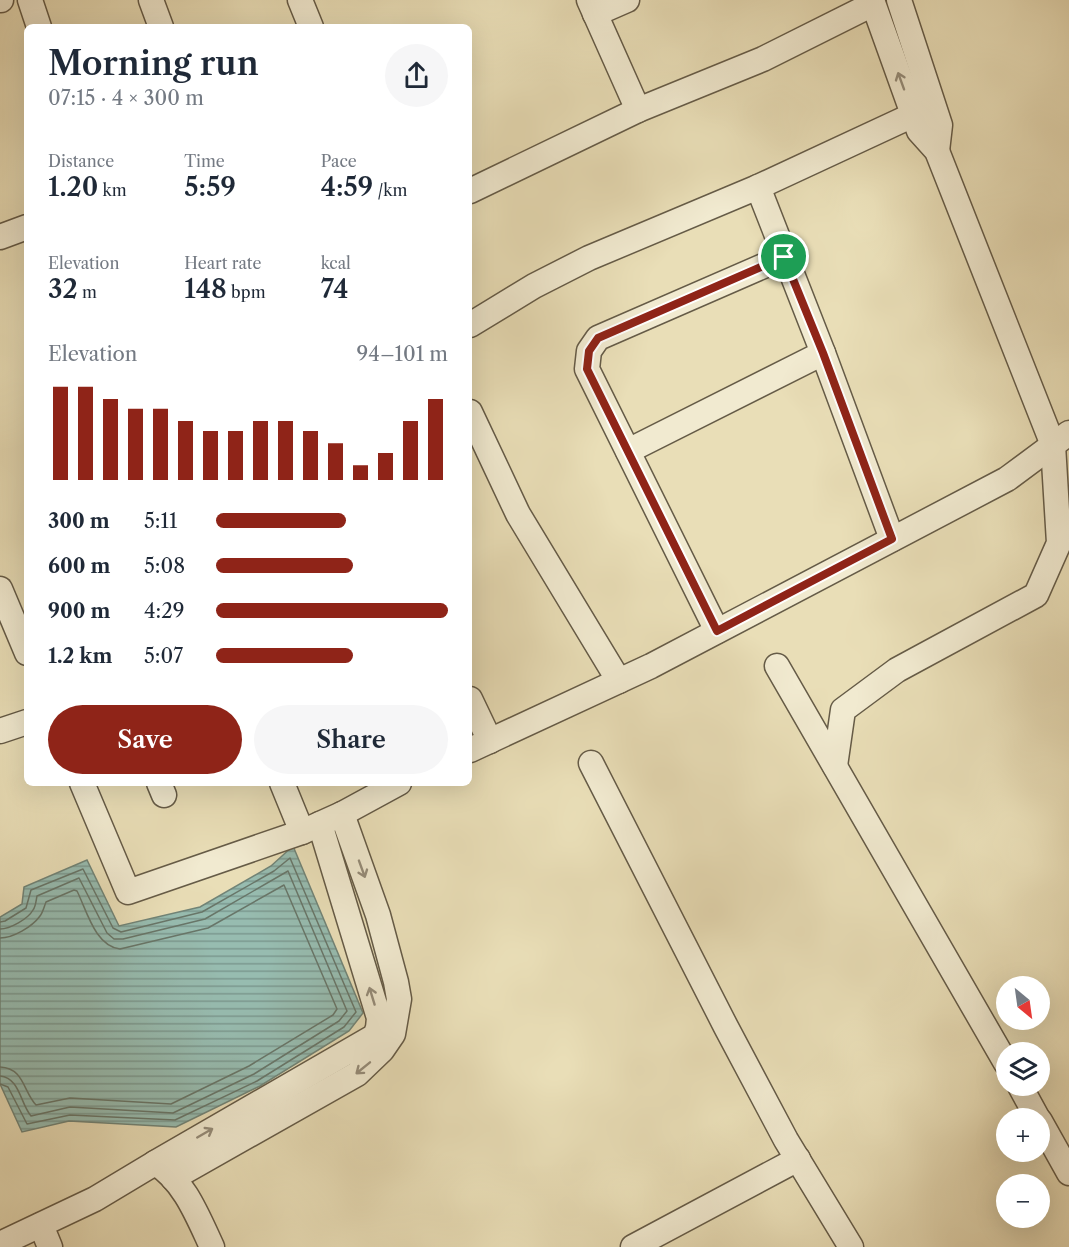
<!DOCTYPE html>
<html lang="en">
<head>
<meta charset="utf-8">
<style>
	:root { --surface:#fff; --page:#f6f6f7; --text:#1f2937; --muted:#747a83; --accent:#8f2418 }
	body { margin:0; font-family:"Libre Caslon Text",serif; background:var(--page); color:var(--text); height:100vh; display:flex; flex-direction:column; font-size:22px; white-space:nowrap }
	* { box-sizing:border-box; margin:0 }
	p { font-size:20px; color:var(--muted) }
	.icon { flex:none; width:33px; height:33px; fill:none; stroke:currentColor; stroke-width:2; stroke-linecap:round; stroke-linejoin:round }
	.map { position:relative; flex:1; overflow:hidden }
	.sheet { position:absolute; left:24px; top:24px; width:448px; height:762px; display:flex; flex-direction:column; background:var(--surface); border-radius:9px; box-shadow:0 6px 24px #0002 }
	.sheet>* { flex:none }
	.needle { width:39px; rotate:151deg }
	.fabs { position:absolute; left:996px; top:976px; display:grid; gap:12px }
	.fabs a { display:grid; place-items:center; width:54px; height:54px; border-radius:50%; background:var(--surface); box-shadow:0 6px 24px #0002; font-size:30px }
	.pin { position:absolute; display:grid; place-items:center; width:51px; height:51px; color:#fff; margin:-26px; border:3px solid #fff; border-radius:50%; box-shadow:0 2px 6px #0007 }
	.round { display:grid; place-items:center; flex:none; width:63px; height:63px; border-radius:32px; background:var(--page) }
	.head { display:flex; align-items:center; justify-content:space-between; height:102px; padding:0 24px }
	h1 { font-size:33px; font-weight:600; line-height:45px }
	.metrics { display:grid; grid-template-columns:repeat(3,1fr); gap:9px; height:102px; padding:6px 24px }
	.metrics div { display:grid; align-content:center }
	.metrics b { font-size:26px; font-weight:600 }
	.metrics small { font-size:16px; font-weight:400 }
	.metrics p { font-size:16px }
	.chart { height:168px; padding:12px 24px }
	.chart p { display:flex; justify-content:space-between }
	.chart svg { width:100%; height:108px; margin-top:6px; stroke:var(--accent); stroke-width:6 }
	.primary-button { display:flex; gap:12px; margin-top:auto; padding:12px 24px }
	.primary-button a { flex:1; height:69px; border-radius:36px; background:var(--accent); color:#fff; font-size:24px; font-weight:600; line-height:69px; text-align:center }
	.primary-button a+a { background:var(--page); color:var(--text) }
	ul { padding:0 24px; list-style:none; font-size:20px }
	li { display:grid; grid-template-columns:96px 72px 1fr; align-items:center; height:45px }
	li i { height:15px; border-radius:8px; background:var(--accent) }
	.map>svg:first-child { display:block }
	.water { fill:url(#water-rules); stroke:#718477; stroke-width:1.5 }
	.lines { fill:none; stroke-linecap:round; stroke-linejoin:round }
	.shore { stroke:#687669; stroke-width:1.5 }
	.street-casing { stroke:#655b47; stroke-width:27 }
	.street { stroke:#f1ead0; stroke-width:24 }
	.oneway { stroke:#958c79 }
	.route-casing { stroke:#fff; stroke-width:12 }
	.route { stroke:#8f2418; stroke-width:8 }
</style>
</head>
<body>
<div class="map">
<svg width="1069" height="1247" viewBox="0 0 1069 1247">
	<defs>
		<pattern id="water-rules" width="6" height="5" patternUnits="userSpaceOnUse" patternTransform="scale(1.5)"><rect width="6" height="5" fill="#97bcb0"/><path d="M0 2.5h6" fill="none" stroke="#7c998f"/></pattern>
	</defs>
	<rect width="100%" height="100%" fill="#e9deb7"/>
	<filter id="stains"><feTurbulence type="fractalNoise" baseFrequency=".00333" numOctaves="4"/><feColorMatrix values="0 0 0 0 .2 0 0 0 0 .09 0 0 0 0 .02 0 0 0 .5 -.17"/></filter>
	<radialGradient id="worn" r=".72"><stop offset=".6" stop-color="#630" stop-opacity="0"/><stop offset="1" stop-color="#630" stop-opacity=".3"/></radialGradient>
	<polygon class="water" points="293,846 363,1013 349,1031 260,1086 176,1127 69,1121 22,1132 0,1084 0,917 22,904 24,887 87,860 119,926 200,907 271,866"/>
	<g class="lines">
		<g class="shore">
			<polyline points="0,922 5,921 26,908 31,890 83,869 113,928 121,932 202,912 274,871 290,858 356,1012 344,1027 257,1081 175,1120 70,1115 27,1124 8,1087 0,1084"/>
			<path d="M0,929c10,0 28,-10 33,-19 3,-4 3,-10 4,-14l42,-18 28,55 7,6h9l82,-20 83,-48 59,140 -8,10 -85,53 -81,39 -103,-6 -39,9c-11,-13 -11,-38 -31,-40"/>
			<path d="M0,938c13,0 32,-11 40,-22 3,-4 4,-9 6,-14l28,-12 3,1c10,20 18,55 43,58l88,-21 76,-43 53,124 -4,6 -84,51 -78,38 -101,-6 -34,7c-13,-14 -12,-37 -36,-38"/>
		</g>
		<g class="street-casing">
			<g id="street">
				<polyline points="0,0 1,0"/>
				<polyline points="30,0 39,27"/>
				<polyline points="151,0 161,27"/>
				<polyline points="300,0 311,27"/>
				<polyline points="589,0 638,110"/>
				<polyline points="899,0 940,125 937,151"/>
				<polyline points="595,14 627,0"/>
				<polyline points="758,187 823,353 892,539"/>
				<polyline points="470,191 638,110 763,59 873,4"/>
				<polyline points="0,237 27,227"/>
				<polyline points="470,325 534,286 589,258 758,187 913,115"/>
				<polyline points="470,412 518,514 619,681"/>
				<polyline points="628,451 823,353"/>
				<polyline points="0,589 27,653"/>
				<polyline points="717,631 587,369 589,351 598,338 784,257"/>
				<polyline points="777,666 1006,1063"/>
				<polyline points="470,699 490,741"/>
				<polyline points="0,731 27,722"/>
				<polyline points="470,750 651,666 1007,479 1069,433"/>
				<polyline points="591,763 726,1027 786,1140 851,1247"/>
				<polyline points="835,766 843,710 897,670 1036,595 1059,543 1053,445 937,151 919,131 872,0"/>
				<polyline points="82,783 128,892 302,832 342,814 399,783"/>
				<polyline points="159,783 164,795"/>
				<polyline points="282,783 302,832"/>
				<polyline points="1020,1086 1038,1119"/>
				<polyline points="1040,1121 1069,1173"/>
				<polyline points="155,1163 375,1036 378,1028 379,1018 320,824"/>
				<polyline points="173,1178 357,1074 382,1050 393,1034 399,999 396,982 378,915 342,814"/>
				<polyline points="41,1225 50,1247"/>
				<path d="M0,1244l95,-45 60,-36c29,17 43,54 57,84"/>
				<polyline points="633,1247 798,1159"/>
			</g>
		</g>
		<use href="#street" class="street"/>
	</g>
	<defs><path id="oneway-shaft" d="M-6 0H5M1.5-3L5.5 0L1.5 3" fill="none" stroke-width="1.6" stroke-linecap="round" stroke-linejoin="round" transform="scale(1.5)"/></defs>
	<g class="oneway">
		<use href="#oneway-shaft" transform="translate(901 81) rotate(-110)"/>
		<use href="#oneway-shaft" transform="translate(362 869) rotate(70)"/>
		<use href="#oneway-shaft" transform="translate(372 996) rotate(-107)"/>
		<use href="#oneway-shaft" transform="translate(363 1068) rotate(141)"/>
		<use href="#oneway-shaft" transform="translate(205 1133) rotate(-30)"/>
	</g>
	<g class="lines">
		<g class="route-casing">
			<polygon id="route" points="784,257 823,353 892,539 717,631 587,369 589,351 598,338"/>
		</g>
		<use href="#route" class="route"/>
	</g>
	<rect width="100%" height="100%" filter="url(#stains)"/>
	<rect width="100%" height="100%" fill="url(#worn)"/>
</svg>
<div class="fabs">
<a><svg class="needle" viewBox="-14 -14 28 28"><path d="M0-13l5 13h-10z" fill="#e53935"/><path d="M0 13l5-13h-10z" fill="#747a83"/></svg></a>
<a><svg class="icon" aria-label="layers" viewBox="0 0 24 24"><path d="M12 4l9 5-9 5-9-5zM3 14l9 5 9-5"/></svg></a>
<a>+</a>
<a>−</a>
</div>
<div class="pin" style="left:784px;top:257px;background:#1e9e55"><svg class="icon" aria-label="arrive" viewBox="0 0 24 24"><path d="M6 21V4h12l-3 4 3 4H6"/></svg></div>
<section class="sheet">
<div class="head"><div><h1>Morning run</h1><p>07:15 · 4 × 300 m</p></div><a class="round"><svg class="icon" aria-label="share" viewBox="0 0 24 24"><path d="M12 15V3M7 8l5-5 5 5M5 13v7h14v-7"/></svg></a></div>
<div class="metrics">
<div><p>Distance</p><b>1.20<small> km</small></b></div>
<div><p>Time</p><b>5:59</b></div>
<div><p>Pace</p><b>4:59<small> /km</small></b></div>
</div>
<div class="metrics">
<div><p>Elevation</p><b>32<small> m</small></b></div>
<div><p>Heart rate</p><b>148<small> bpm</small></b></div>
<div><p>kcal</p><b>74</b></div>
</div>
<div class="chart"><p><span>Elevation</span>94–101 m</p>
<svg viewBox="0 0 160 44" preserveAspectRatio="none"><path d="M5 44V6M15 44V6M25 44V11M35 44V15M45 44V15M55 44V20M65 44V24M75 44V24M85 44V20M95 44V20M105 44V24M115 44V29M125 44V38M135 44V33M145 44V20M155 44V11"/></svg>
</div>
<ul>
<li><b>300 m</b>5:11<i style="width:56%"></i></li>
<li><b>600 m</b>5:08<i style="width:59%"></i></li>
<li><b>900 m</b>4:29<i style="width:100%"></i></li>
<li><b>1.2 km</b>5:07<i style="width:59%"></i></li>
</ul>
<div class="primary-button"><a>Save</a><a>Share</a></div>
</section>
</div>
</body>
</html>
